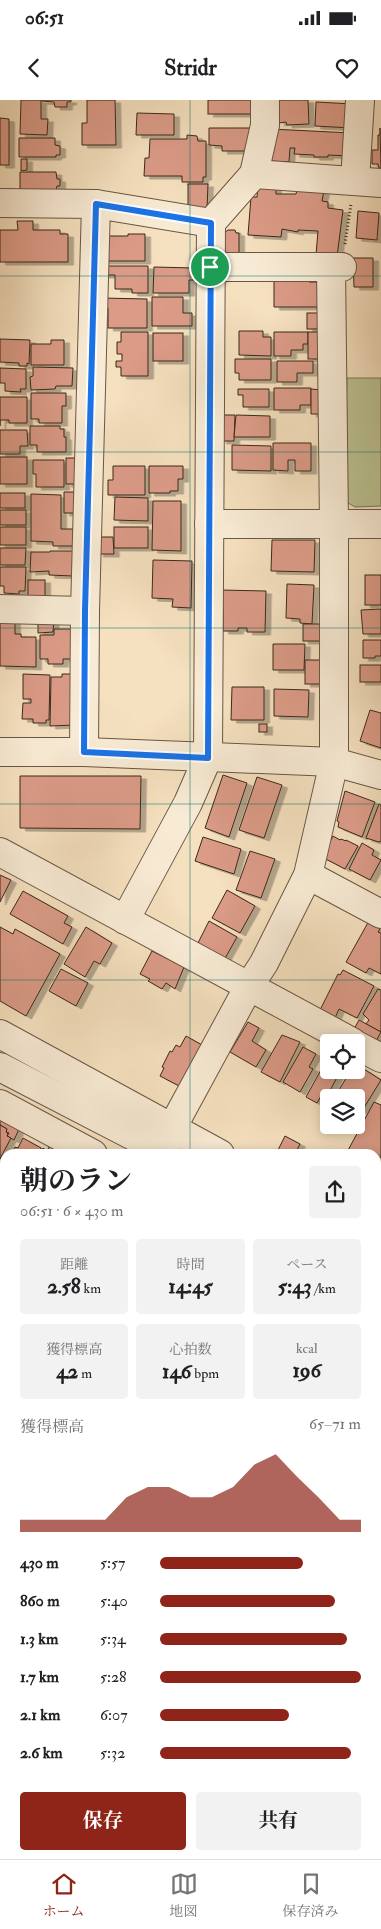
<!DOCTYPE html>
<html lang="ja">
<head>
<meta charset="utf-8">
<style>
	:root { --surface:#fff; --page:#f2f2f2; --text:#202124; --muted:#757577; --line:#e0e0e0; --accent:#8f2418 }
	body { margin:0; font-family:"IM FELL Double Pica","Noto Serif JP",serif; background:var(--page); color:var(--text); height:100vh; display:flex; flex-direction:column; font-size:19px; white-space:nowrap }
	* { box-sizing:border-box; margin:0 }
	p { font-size:16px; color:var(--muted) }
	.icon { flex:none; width:28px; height:28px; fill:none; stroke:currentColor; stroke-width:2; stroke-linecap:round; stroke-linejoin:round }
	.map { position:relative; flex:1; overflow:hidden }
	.panel { position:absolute; left:0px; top:1049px; width:381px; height:711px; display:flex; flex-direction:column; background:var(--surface); border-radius:15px 15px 0 0; box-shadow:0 2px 12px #0003 }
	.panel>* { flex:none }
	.fabs { position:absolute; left:320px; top:934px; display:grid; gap:10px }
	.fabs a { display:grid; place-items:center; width:45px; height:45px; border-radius:5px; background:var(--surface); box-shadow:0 2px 12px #0003; font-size:25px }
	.pin { position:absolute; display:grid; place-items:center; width:42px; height:42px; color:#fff; margin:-21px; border:2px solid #fff; border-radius:50%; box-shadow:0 1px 5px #0007 }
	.round { display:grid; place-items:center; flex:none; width:52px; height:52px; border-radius:5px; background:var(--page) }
	.summary { display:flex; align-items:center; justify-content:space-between; height:85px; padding:0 20px }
	h1 { font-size:28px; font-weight:700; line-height:38px }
	.figures { display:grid; grid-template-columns:repeat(3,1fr); gap:8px; height:85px; padding:5px 20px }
	.figures div { display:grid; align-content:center; border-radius:5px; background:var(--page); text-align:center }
	.figures b { font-size:21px; font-weight:700 }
	.figures small { font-size:14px; font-weight:400 }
	.figures p { font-size:14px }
	.chart { height:140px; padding:10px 20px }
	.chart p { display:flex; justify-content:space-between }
	.chart svg { width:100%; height:90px; margin-top:5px; fill:var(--accent); opacity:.7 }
	.button { display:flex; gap:10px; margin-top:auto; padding:10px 20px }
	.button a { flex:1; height:58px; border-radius:5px; background:var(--accent); color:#fff; font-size:20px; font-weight:700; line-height:58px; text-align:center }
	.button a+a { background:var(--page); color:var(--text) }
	ul { padding:0 20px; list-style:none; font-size:16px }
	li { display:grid; grid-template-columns:80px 60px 1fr; align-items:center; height:38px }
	li i { height:12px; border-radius:6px; background:var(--accent) }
	.status { display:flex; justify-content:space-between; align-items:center; height:35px; padding:0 25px; background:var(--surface); direction:ltr }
	.status svg { height:14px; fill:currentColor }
	header { display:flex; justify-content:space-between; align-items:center; height:65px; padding:0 20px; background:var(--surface); font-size:22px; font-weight:700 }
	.tab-bar { display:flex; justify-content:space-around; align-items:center; height:70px; border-top:1px solid var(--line); background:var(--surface); font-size:14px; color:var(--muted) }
	.tab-bar a { display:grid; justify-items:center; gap:2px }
	.tab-bar .active { color:var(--accent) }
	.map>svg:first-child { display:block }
	.green { fill:#bcc292; stroke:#7c7656 }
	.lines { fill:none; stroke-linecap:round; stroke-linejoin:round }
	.river { stroke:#a0bbbb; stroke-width:38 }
	.building { fill:#db9b87; stroke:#3b291b; filter:url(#shadow) }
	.minor-casing { stroke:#6a5744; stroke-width:30 }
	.path { stroke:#3b291b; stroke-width:3; stroke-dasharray:1 2.5; stroke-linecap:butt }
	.minor { stroke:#f8ebd5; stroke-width:28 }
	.route-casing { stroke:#fff; stroke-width:10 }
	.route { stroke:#1a73e8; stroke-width:6 }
	.grid { fill:none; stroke:#0f766e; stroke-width:1; stroke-opacity:0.55 }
</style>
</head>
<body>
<div class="status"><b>06:51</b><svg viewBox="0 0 49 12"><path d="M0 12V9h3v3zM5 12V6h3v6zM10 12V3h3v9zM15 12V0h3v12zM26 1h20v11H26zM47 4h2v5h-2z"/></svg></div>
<header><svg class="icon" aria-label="back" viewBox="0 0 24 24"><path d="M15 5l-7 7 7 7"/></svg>Stridr<svg class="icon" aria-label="heart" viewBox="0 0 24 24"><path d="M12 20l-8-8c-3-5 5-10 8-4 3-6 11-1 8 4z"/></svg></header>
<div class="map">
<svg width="381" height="1759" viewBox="0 0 381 1759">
	<defs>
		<filter id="shadow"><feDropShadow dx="5.5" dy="3" stdDeviation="0" flood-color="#0004"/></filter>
	</defs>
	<rect width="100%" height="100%" fill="#f5e0bf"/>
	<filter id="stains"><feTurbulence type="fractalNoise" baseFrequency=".004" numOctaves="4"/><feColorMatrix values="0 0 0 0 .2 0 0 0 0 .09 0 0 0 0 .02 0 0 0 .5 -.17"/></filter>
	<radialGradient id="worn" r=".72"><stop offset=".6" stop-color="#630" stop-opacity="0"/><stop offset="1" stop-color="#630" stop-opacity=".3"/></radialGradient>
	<g class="green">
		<polygon points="347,278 381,278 381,406 355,407 343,400"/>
		<polygon points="381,1717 381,1759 358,1759 360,1755 376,1755 376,1726"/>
	</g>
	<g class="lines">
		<g class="river">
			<polyline points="0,1324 5,1327"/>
			<polyline points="376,1542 381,1544"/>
		</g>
	</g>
	<g class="building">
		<polygon points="21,0 71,0 71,2 67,2 67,7 55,7 54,2 41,1 41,19 48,19 47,35 20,34"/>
		<polygon points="87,0 115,0 116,45 82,45 82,23 87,23"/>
		<rect x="208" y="0" width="43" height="14"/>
		<polygon points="278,0 308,0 309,24 287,25 286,22 279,23"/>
		<polygon points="316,2 353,4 352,28 315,26"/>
		<polygon points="137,13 174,14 174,35 136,35"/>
		<polygon points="0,18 9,19 9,65 0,65"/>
		<polygon points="209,28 254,28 254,51 222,51 222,46 209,45"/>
		<polygon points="380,28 381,68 379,68 378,64 372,64 372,50 378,50 378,35 380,35"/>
		<polygon points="270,29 352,33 350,56 328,55 328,57 314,57 314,55 294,54 295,48 290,48 289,62 269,61"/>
		<polygon points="187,35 197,36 198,41 206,41 206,77 203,77 203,82 182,82 182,76 144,76 145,58 149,58 150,39 187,39"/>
		<polygon points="19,38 55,38 55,45 60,46 60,55 56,55 56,57 19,57"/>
		<polygon points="21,59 27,59 27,70 21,71"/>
		<polygon points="20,72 56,72 57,79 60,79 60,86 57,86 56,90 20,90"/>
		<polygon points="188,84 208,84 207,109 188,108"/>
		<polygon points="258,86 276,87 276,94 296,94 297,90 324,91 322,101 328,102 328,108 343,110 337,157 316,155 318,131 298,130 298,132 282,129 281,137 248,135 251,97 257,97"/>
		<polygon points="358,111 379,113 377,140 356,138"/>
		<polygon points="17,121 33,121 33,130 60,130 60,134 68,134 68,162 0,162 0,130 18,130"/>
		<polygon points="228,130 235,130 236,133 239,133 239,155 223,155 224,133"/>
		<polygon points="128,134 145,134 145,161 103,161 103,136 128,136"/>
		<polygon points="353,158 373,158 373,187 354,187"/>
		<polygon points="102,166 148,166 148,193 132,193 132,189 115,189 115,175 102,175"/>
		<polygon points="154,167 194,168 194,180 189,180 189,193 153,193"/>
		<polygon points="274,177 309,177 309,182 320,182 320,207 274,207"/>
		<polygon points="152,197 183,197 183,213 192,213 192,226 152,226"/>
		<polygon points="102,198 147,199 147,228 108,228 108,208 102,208"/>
		<rect x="307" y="213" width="16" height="16"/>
		<polygon points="239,231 263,231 263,237 271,237 271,256 239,255"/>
		<polygon points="121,232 148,232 148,276 121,276 121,267 116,267 116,261 122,261 122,254 117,254 117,242 121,242"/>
		<polygon points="274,232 308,232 308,244 303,244 303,250 291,250 291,256 274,256"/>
		<rect x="308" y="232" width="15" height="27"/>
		<rect x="153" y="233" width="30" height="28"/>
		<polygon points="0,239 30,240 29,264 27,263 27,266 19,266 19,263 0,262"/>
		<polygon points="51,240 64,240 64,265 31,265 31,244 51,244"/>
		<polygon points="235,259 271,259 271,280 239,280 239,273 235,273"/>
		<polygon points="277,261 313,261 313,273 297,273 297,282 277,282"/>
		<polygon points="33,267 73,268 72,286 56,286 55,289 31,290 30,277 33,276"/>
		<polygon points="0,268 26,269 26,289 20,289 21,292 5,291 5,283 0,283"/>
		<polygon points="274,288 311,288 311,305 300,305 300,310 274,310"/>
		<polygon points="238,289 269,289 269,307 243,307 243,295 238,295"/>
		<polygon points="311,289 322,290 322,314 311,314"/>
		<polygon points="31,293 66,293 66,306 62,306 62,323 39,323 39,319 31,319"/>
		<polygon points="0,297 27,297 27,323 9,323 9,320 0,320 0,326"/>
		<polygon points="221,315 235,315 234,341 221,341"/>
		<polygon points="236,315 270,316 270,337 234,337"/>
		<polygon points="30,326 60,326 60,329 64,329 64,337 66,337 66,352 37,352 37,345 30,345"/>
		<polygon points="0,330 27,330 28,346 20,346 20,354 0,354"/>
		<polygon points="273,343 311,343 311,371 295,371 295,360 288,360 288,371 273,370"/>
		<polygon points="232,345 271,346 271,371 232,370"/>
		<rect x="0" y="357" width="27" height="27"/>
		<rect x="66" y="358" width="12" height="26"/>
		<polygon points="33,360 64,360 64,387 36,387 36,374 33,374"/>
		<polygon points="113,366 145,366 145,395 108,395 108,380 113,380"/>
		<polygon points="149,366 183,366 183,379 178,379 178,391 170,391 170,393 149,393"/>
		<polygon points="64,392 77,392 78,413 64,413"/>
		<rect x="0" y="393" width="25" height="15"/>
		<polygon points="31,394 61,395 61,429 77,429 77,446 53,446 53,442 31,441"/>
		<polygon points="115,397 148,398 148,421 114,420"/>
		<polygon points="153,401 181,401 181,451 152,450"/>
		<rect x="0" y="410" width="26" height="15"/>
		<rect x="0" y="427" width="26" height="18"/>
		<rect x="114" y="427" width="34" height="21"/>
		<polygon points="98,437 113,437 114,454 98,454"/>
		<polygon points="272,440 315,440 314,472 271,471"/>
		<polygon points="0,448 26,448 25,465 0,465"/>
		<polygon points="50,451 75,451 73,476 49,475 49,471 30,472 31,452 50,452"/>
		<polygon points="153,460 192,461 191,508 172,507 173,499 152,498"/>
		<polygon points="0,467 26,467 25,491 19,491 19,494 4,493 4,486 0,486"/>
		<rect x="365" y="475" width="16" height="30"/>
		<rect x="28" y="480" width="17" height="16"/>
		<polygon points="287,484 314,485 312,524 300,523 300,519 286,518"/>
		<polygon points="220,490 266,491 265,532 247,532 247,528 238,528 238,531 223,531 223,509 220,509"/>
		<polygon points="381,509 381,534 363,534 361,510"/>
		<polygon points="0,516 15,517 15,534 21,534 21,537 36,537 36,567 0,566"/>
		<polygon points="38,518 54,518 53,532 38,533"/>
		<rect x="303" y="524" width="17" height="17"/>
		<polygon points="54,529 71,529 72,559 63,559 63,564 48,564 48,559 40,559 40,535 54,535"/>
		<polygon points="363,540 381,540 381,556 375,556 375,558 363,558"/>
		<polygon points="273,544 305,544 304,570 273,570"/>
		<rect x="305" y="560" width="15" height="24"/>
		<rect x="360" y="565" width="21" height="17"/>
		<polygon points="23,574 50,575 49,620 46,620 46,623 33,623 33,619 22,619 23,603 31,603 31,599 23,599"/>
		<polygon points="62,574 76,574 75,625 50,626 51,577 62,577"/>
		<polygon points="232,587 264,587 264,620 231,620"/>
		<polygon points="274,589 309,590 308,617 274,616"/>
		<polygon points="370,610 381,613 381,648 360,641"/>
		<rect x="259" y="624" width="8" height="8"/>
		<polygon points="223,675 247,683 229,737 205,728"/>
		<polygon points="20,676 141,676 140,729 20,728"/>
		<polygon points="257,677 282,685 264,738 239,730"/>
		<polygon points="345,691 375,702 362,737 338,727 339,722 337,721"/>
		<polygon points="379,704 381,705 381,741 379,742 366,738"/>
		<polygon points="333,736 340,740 341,739 346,741 346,740 358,746 345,769 322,757"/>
		<polygon points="203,737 241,749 234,774 195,761"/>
		<polygon points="362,743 374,750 372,755 381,760 370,780 349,769"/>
		<polygon points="250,751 275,759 261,798 236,790"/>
		<polygon points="0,775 11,780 0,802"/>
		<polygon points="227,790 255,806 240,833 212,818"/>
		<polygon points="23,791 68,816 64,823 72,827 63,844 10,814"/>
		<polygon points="370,819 381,827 378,832 381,833 381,874 369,868 366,873 346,862"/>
		<polygon points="209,821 237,837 223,862 196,847"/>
		<polygon points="0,827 13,834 15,829 60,854 26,916 0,901"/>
		<polygon points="86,827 112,843 100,864 94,861 85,877 64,864"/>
		<polygon points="152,851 184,867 175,889 166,883 162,889 148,881 150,879 140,874"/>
		<polygon points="61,869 88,883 76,906 49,891"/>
		<polygon points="343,870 374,886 357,918 339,909 335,918 320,910 338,874 340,875"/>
		<polygon points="378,889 381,890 381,932 366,924 369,920 363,914"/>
		<polygon points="359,920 381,932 374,945 352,933"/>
		<polygon points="248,922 259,928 252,941 266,950 256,967 230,952"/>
		<polygon points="282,935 300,942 280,982 261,972"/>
		<polygon points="186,936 202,945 183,988 160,976 164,968 162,967 170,951 172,952 176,945 180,947"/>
		<polygon points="303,947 316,954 309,967 313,969 300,992 283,982"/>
		<polygon points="327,959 329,960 329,970 341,970 326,998 321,996 317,1003 306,997"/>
		<polygon points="356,969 362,973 364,969 381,980 362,1011 356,1008 356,998 334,998 351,970"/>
		<polygon points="374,1002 381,1005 381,1056 376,1065 376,1054 346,1054"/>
		<polygon points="0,1017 20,1027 14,1040 7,1036 9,1033 6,1032 7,1029 0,1025"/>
		<polygon points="0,1025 7,1029 6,1032 8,1033 7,1036 11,1038 0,1059"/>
		<polygon points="285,1036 300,1044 295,1054 280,1054 277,1052"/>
		<polygon points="23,1038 41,1048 38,1054 11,1054 15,1047 18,1048"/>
		<polygon points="50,1045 60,1050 58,1054 40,1054 43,1048 47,1051"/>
		<polygon points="0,1078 5,1081 5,1114 3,1118 0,1117"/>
		<polygon points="0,1162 5,1165 5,1173 0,1182"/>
		<polygon points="0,1211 5,1214 5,1253 0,1250"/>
		<polygon points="381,1228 381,1270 376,1267 376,1236"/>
		<polygon points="376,1274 381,1277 381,1283 376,1291"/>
	</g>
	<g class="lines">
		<g class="minor-casing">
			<g id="minor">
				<polyline points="254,74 265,25 265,0"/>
				<polyline points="355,81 360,0"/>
				<polyline points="0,103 96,104"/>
				<polyline points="210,167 331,167"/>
				<polyline points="209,424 381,424"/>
				<polyline points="0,509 85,511"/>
				<polyline points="0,652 84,652 334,662 381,675"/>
				<polyline points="84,652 85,511 96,104 211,123 254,74 381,83"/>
				<polyline points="0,752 352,942"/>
				<polyline points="308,775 381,814"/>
				<polyline points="125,820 188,703 208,657 211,123"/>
				<polyline points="0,934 220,1054"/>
				<polyline points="356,945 381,958"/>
				<polyline points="0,967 168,1054"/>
				<polyline points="0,1004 93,1054"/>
				<polyline points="172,1028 248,888 264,863 308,775 334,662 334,424 331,167 342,167"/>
				<polyline points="0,1135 5,1137"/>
				<polyline points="376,1135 381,1138"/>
				<polyline points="376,1167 381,1170"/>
				<polyline points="376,1205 381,1208"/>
				<polyline points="0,1274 5,1276"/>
				<polyline points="376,1339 381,1342"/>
				<polyline points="376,1412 381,1402"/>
				<polyline points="0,1460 5,1462"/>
				<polyline points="376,1478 381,1481"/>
				<polyline points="376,1660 381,1664"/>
				<polyline points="376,1707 381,1698"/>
				<polyline points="91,1755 91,1759"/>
				<polyline points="344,1759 347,1755"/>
			</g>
		</g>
		<polyline class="path" points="345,144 351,104"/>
		<use href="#minor" class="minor"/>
	</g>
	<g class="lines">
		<g class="route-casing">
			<polygon id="route" points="96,104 211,123 208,658 84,652 85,511"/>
		</g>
		<use href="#route" class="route"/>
	</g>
	<path class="grid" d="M190,0v1054M0,176h381M0,352h381M0,528h381M0,704h381M0,880h381M0,1055h5M376,1055h5M0,1231h5M376,1231h5M0,1407h5M376,1407h5M0,1583h5M376,1583h5M190,1755v4"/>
	<rect width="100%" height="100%" filter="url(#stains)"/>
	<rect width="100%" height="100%" fill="url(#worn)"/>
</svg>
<div class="fabs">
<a><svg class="icon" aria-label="locate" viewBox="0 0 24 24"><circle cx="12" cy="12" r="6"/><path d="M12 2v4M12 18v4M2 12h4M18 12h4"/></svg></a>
<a><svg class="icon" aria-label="layers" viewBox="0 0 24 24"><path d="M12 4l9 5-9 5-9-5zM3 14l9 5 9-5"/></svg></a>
</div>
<div class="pin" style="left:210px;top:167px;background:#1e9e55"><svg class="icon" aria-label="arrive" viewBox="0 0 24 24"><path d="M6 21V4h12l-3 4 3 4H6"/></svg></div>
<section class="panel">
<div class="summary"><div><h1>朝のラン</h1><p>06:51 · 6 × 430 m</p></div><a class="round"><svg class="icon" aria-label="share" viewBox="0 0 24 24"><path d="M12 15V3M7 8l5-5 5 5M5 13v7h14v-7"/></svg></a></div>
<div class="figures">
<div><p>距離</p><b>2.58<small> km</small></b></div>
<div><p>時間</p><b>14:45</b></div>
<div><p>ペース</p><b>5:43<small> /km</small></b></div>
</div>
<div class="figures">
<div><p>獲得標高</p><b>42<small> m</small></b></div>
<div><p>心拍数</p><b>146<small> bpm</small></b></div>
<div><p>kcal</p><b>196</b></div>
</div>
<div class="chart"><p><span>獲得標高</span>65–71 m</p>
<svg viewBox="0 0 160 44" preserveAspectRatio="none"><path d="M0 44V38L10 38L20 38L30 38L40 38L50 27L60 22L70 22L80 27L90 27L100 22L110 11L120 6L130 17L140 27L150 38L160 38V44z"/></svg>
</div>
<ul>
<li><b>430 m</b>5:57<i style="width:71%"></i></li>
<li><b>860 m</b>5:40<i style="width:87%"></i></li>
<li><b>1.3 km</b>5:34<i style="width:93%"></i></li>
<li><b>1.7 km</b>5:28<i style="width:100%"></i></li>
<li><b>2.1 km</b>6:07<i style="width:64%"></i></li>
<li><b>2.6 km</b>5:32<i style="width:95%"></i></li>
</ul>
<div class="button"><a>保存</a><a>共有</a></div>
</section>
</div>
<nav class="tab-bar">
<a class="active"><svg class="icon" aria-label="home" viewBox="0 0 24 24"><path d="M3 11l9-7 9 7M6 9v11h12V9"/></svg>ホーム</a>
<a><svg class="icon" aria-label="map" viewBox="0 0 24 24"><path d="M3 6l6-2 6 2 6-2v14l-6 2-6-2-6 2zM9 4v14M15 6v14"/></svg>地図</a>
<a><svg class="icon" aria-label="saved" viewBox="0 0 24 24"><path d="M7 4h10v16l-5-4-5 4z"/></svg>保存済み</a>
</nav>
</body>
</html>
